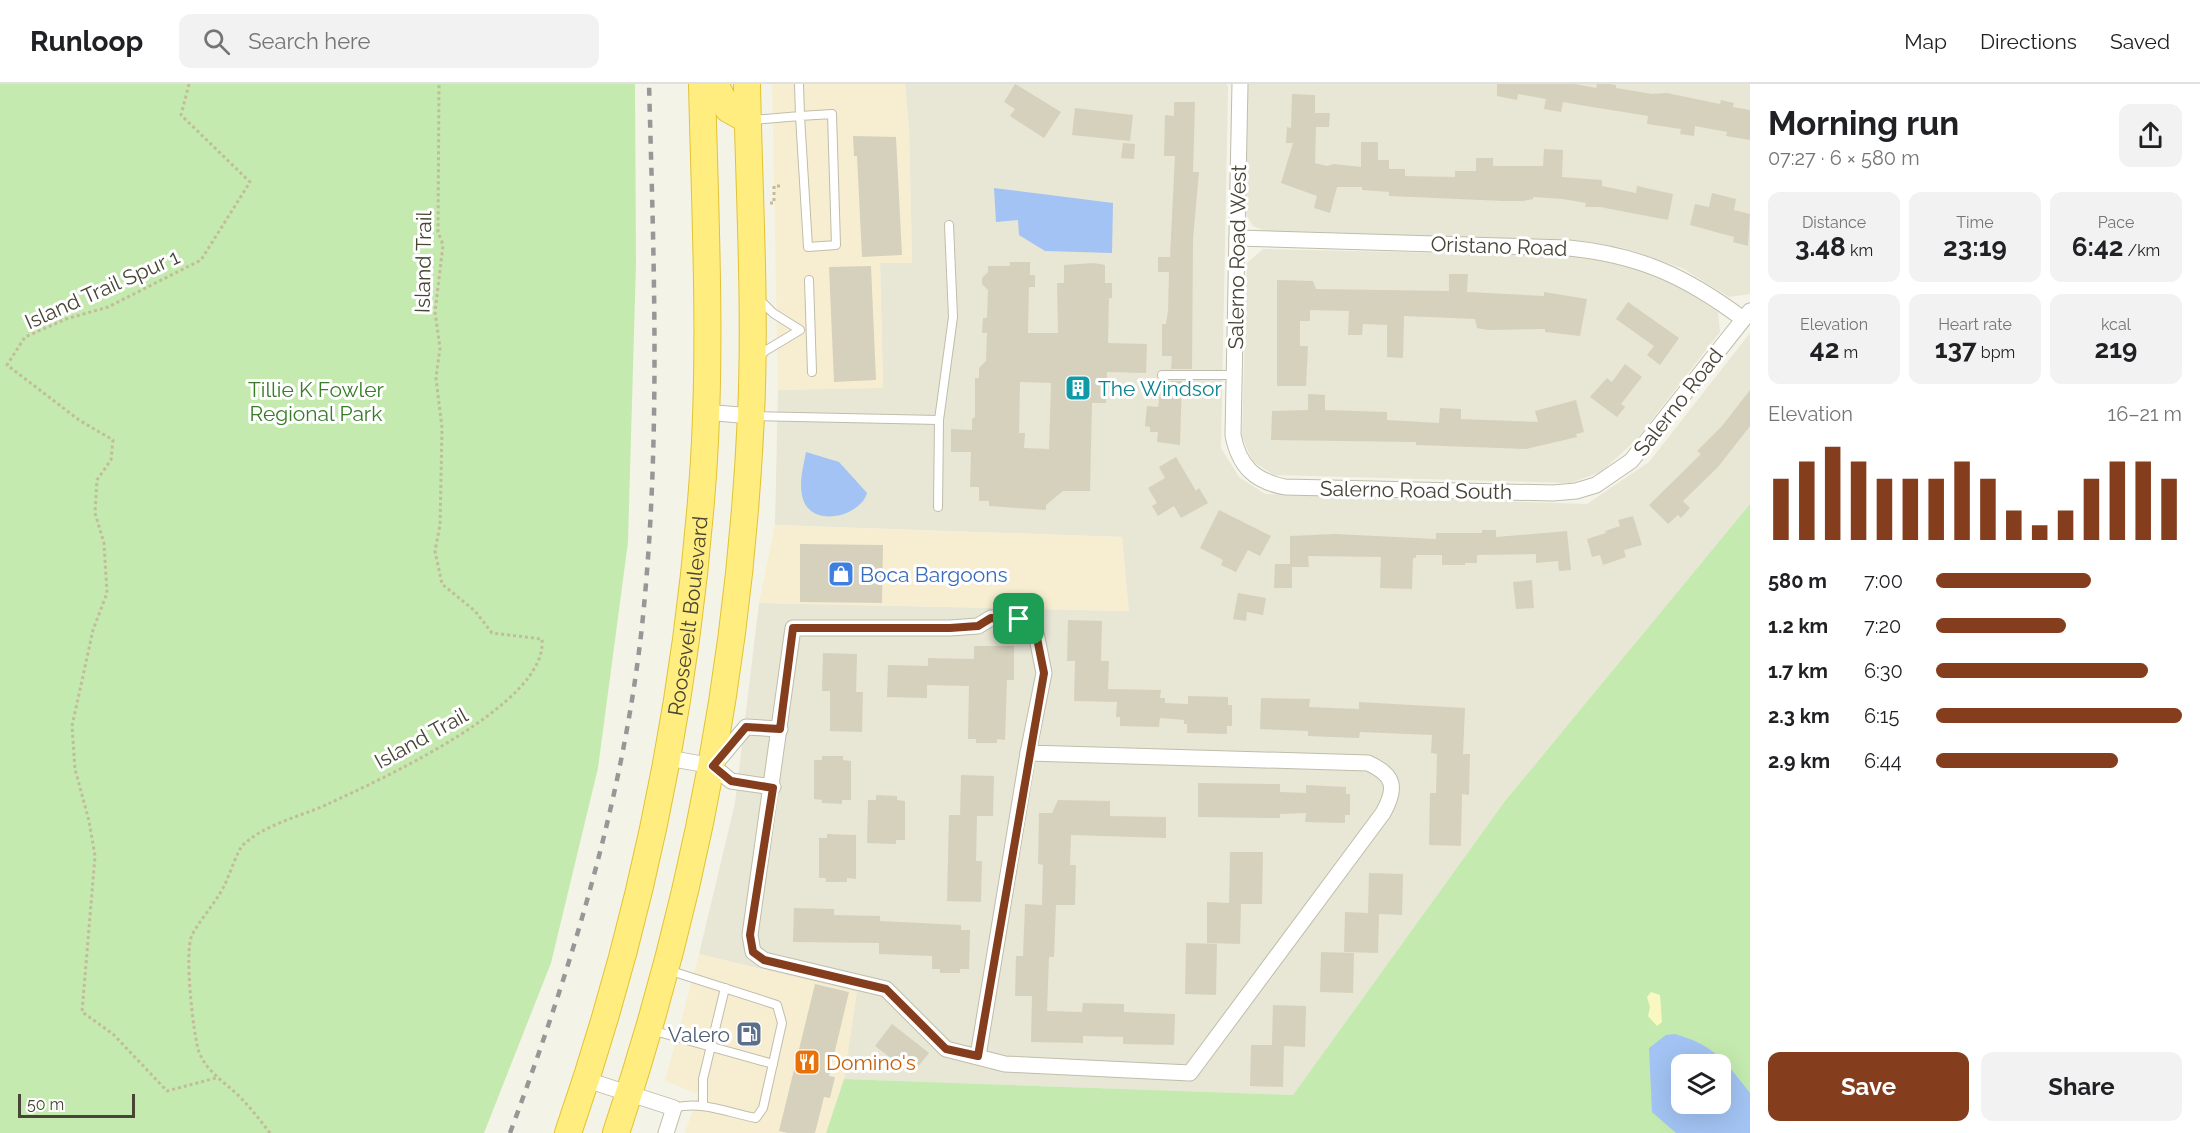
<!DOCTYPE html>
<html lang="en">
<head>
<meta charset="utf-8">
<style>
	:root { --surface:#fff; --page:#f2f2f2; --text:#202124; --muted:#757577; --line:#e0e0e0; --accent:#843e1d }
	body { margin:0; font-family:Raleway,sans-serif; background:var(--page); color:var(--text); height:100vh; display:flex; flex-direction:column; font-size:22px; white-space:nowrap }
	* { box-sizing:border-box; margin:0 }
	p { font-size:20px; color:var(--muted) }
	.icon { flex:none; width:33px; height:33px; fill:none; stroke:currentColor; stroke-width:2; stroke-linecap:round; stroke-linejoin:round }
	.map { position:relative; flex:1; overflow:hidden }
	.panel { display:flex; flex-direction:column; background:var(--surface); width:450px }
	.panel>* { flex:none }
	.controls { position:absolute; left:1671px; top:970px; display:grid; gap:12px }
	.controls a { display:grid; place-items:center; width:60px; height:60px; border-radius:12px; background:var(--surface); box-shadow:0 6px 24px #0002; font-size:30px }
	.scale { position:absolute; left:18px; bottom:15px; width:117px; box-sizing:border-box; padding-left:6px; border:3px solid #484436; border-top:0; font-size:16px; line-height:21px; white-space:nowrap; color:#484436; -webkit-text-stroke:4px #fff; paint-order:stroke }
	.pin { position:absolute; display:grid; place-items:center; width:51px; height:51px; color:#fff; margin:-26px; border-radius:12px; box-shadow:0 3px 9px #0006 }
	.round { display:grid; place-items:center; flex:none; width:63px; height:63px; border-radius:12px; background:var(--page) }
	.headline { display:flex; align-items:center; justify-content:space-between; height:102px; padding:0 18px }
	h1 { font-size:33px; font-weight:700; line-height:45px }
	.figures { display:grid; grid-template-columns:repeat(3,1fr); gap:9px; height:102px; padding:6px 18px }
	.figures div { display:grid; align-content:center; border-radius:12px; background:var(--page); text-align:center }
	.figures b { font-size:26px; font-weight:700 }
	.figures small { font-size:16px; font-weight:400 }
	.figures p { font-size:16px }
	.chart { height:168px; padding:12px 18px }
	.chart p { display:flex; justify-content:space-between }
	.chart svg { width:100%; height:108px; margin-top:6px; stroke:var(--accent); stroke-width:6 }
	.cta { display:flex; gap:12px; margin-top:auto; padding:12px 18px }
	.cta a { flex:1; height:69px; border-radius:12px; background:var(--accent); color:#fff; font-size:24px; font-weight:700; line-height:69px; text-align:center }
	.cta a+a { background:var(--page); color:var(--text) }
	ul { padding:0 18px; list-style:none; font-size:20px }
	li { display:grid; grid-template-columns:96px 72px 1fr; align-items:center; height:45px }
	li i { height:15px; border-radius:8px; background:var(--accent) }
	header { display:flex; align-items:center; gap:36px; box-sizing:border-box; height:84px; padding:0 30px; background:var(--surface); border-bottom:2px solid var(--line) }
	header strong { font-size:28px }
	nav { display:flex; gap:33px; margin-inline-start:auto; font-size:21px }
	.search { width:420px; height:54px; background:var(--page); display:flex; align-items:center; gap:15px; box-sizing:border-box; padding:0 21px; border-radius:12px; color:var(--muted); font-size:22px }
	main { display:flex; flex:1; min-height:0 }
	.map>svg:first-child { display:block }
	.residential { fill:#e8e6d5 }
	.commercial { fill:#f7eed2 }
	.green { fill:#c4eaaf; fill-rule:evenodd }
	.sand { fill:#f9f8c2 }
	.water { fill:#a2c3f3; fill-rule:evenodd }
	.building { fill:#d6d1bc; fill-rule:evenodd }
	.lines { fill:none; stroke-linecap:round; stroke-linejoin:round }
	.service-casing { stroke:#c0bdaa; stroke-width:10 }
	.minor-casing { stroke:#c0bdaa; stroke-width:17 }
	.trunk-casing { stroke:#e2c233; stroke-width:28 }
	.path { stroke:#c2bc9a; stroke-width:3; stroke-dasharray:3 3; stroke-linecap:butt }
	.service { stroke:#fff; stroke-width:8 }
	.minor { stroke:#fff; stroke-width:15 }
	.trunk { stroke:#ffee7f; stroke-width:26 }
	.rail { stroke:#979797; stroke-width:4.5; stroke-dasharray:8 8; stroke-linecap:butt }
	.route-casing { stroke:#fff; stroke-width:12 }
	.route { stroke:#843e1d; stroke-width:8 }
	.labels { text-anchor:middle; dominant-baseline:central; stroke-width:6; stroke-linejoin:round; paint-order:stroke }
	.street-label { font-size:21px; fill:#484436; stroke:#fff }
	.culture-label { font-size:21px; fill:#0d838f; stroke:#fff; text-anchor:start }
	.park-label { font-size:21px; fill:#377c27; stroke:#fff }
	.shop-label { font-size:21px; fill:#366cbe; stroke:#fff; text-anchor:start }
	.service-label { font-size:21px; fill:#4e5e75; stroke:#fff; text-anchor:end }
	.food-label { font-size:21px; fill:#c56008; stroke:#fff; text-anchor:start }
</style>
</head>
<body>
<header>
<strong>Runloop</strong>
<div class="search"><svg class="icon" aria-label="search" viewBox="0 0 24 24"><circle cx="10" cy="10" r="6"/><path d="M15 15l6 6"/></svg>Search here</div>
<nav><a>Map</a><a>Directions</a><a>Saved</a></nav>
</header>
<main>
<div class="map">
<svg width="1750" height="1049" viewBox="0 0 1750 1049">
	<rect width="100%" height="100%" fill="#f4f3e7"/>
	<g class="residential">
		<polygon points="905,0 1226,0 1228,3 1221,364 1239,393 1265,410 1587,420 1649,378 1750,249 1750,420 1505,717 1293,1011 844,995 856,908 699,870 735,719 759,519 1128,527 1122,453 775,441 778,306 883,303 880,179 912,178 909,45"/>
		<polygon points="1248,0 1750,0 1750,210 1729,213 1682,184 1623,164 1584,157 1268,148 1253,142 1245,129"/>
		<polygon points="1263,165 1580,172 1636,184 1676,200 1718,228 1720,248 1637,355 1601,388 1570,399 1274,391 1252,377 1242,352 1247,179"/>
	</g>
	<g class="commercial">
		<polygon points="772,0 905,0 909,45 912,179 880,179 883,304 778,306"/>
		<polygon points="775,441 1122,453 1129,527 759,519"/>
		<polygon points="699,870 857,908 844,995 826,1049 685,1049 698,1010 665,997"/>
	</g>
	<g class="green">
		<polygon points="0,0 635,0 636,178 628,458 598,684 551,879 484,1049 0,1049"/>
		<path d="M1750,420v629h-924l18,-54 449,16 212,-294zM1682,981h38v39h-38z"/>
	</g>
	<polygon class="sand" points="1651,908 1660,911 1662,938 1657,942 1648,932 1650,923 1647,913"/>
	<g class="water">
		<polygon points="994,104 1113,119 1112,169 1045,167 1019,151 1018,136 996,138"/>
		<path d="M806,368l33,10 28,31c-6,22 -49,34 -62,11 -8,-16 -2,-35 1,-52z"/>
		<path d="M1675,950c39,11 51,28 75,59v40h-74l-24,-21 -3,-64 17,-13zM1682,981h38v39h-38z"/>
	</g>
	<g class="building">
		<polygon points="1015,0 1061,28 1044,54 1010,32 1015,25 1004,18"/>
		<polygon points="1497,0 1575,0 1596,4 1597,0 1609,0 1616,1 1616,4 1652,10 1667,9 1720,20 1721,16 1734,19 1733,23 1750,26 1750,56 1726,52 1727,48 1695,42 1694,52 1680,50 1681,45 1647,40 1648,32 1580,21 1563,18 1561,28 1544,25 1546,15 1518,10 1517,16 1497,12"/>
		<polygon points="1292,10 1315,11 1315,29 1330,29 1329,43 1316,43 1315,79 1327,82 1334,80 1361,83 1361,58 1378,58 1378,76 1389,76 1389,85 1405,85 1405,92 1455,93 1455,87 1476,87 1476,74 1493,74 1493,82 1543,82 1544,65 1563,66 1562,93 1602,96 1602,102 1636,109 1637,102 1673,110 1668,136 1600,123 1585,123 1586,119 1563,115 1533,113 1533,115 1523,117 1504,117 1389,112 1389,108 1362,106 1362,103 1337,103 1330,129 1314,124 1317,112 1281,99 1293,59 1286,59 1287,43 1291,44"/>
		<polygon points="1174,18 1195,18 1193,88 1199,88 1193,155 1192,285 1171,285 1172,272 1162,272 1162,240 1166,240 1168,227 1169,188 1158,188 1158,173 1170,173 1175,72 1164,72 1165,31 1174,32"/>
		<polygon points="1075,24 1133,31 1130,57 1072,51"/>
		<polygon points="853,52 896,53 902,171 862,173 857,72 854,72"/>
		<polygon points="1123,59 1135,60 1134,75 1121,74"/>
		<polygon points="1712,109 1736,115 1734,126 1750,130 1748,162 1733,158 1734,153 1690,141 1695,120 1709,123"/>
		<path d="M1010,178h20v13h5v12h-6l-1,46h30l-1,-50h7v-18l30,-2 11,2v18h7v15h-3l-1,45 39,1 -1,29 -39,-1 -1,31h-14l-2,88h-27l-17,14v5l-57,-4v-5h-10v-14h-9l1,-35h-20v-23l21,1v-11l3,-2v-39h4v-10l7,-7 1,-28h-5l1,-15h4l1,-28 -6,-6v-6l6,-6v-6h22zM1020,298l31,1 -2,66 -25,-1 1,-15h-6z"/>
		<polygon points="871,182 876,296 834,298 829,183"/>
		<polygon points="1449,190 1468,190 1467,208 1544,212 1544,208 1587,215 1580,252 1545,248 1545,245 1488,246 1477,244 1475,235 1404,232 1403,274 1387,273 1387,241 1363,240 1362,251 1348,251 1349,227 1310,226 1310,237 1300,237 1300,262 1308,262 1306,302 1277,302 1277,196 1313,197 1316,205 1449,207"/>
		<polygon points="1628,218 1679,254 1660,281 1647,271 1654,262 1616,235"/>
		<polygon points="1625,280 1642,293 1621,320 1625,323 1617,333 1590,313 1607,294 1612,298"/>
		<polygon points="1171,297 1182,297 1180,361 1157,358 1158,348 1150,348 1150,343 1145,342 1147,322 1158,323 1161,300 1171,301"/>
		<polygon points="1750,306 1750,342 1718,383 1683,417 1690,424 1681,434 1678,431 1668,440 1649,421 1701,370 1697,367 1722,342"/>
		<polygon points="1308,310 1325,311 1325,326 1387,328 1387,336 1439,339 1440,324 1461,325 1461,335 1538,338 1535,327 1576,316 1584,348 1576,350 1577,353 1526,365 1416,361 1416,358 1271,356 1272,327 1308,326"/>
		<polygon points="1176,373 1196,407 1199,404 1208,419 1181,434 1174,422 1158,432 1152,422 1157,419 1148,404 1165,394 1159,383"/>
		<polygon points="1219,426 1271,452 1260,472 1248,466 1236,488 1221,481 1223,476 1200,464"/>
		<polygon points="1633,432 1642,461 1624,466 1626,473 1603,481 1600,471 1592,473 1587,455 1606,449 1605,447 1620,442 1618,436"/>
		<polygon points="1482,446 1496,446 1496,453 1567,447 1571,486 1559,487 1558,477 1536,479 1536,470 1477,471 1477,479 1465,479 1465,481 1442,481 1442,471 1416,471 1416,474 1413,474 1412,505 1380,504 1381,473 1308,472 1309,483 1292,483 1292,504 1274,504 1275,480 1290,480 1290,452 1335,450 1436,455 1436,449 1482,449"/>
		<polygon points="800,460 883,461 882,519 800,518"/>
		<polygon points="1532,496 1534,524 1516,525 1513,498"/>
		<polygon points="1238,509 1266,514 1263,531 1247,528 1246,537 1233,535"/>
		<polygon points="1068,536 1102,537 1101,577 1109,577 1108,605 1161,606 1160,614 1165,614 1165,619 1188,620 1188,612 1228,613 1228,621 1232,621 1232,642 1227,642 1227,650 1187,649 1187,640 1184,640 1184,636 1160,634 1159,643 1120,642 1120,633 1116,633 1117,618 1074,617 1075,577 1067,577"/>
		<polygon points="974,562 1014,562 1014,596 1007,596 1005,656 997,655 997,659 976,659 976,655 968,655 969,602 927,601 927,614 887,613 888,581 928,582 928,574 974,575"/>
		<polygon points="823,569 857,570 856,608 863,608 862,648 830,647 830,607 822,607"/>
		<polygon points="1261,614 1310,615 1309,623 1359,625 1359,618 1465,624 1463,670 1470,670 1469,711 1462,710 1461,762 1429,761 1430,709 1436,709 1437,670 1431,669 1432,651 1360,648 1359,654 1308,652 1308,647 1260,645"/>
		<polygon points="822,672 843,672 843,676 851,677 851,716 842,716 842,720 822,719 822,716 814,715 814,676 822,676"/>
		<polygon points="961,691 994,692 993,732 977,732 976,777 982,777 981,818 947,817 949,731 960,731"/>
		<polygon points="1198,699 1280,700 1280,708 1306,709 1306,701 1346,703 1346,710 1350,710 1350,731 1345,731 1345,739 1305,738 1306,729 1280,730 1280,734 1198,733"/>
		<polygon points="876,711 897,712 897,716 905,717 905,756 896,756 896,760 867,759 868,716 876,716"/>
		<polygon points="1058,716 1110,717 1110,732 1166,733 1166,754 1071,751 1070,781 1076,781 1075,821 1056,821 1054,873 1049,873 1047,927 1082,928 1083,919 1124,920 1124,928 1175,930 1174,961 1123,960 1123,953 1083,952 1083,959 1031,958 1032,912 1015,912 1016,872 1023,872 1025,820 1042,821 1043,781 1038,780 1039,729 1052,729"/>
		<polygon points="827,750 856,751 856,795 847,794 847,798 826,798 826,794 819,794 819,754 827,754"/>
		<polygon points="1230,768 1263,768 1262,820 1241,820 1240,860 1207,859 1207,818 1229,819"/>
		<polygon points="1369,789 1403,790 1402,831 1379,830 1378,869 1344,868 1345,828 1368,829"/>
		<polygon points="794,824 834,825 834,831 880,832 880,837 961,841 961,846 970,846 969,885 960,885 960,889 940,889 940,885 932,885 932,872 879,870 879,859 793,858"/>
		<polygon points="1186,859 1217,860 1216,911 1185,910"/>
		<polygon points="1321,868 1354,869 1353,909 1320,908"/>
		<polygon points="815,900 849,908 829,992 835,993 830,1014 824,1013 815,1049 788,1049 779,1047"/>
		<polygon points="1273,921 1306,922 1305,963 1284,962 1283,1003 1250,1002 1251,961 1272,961"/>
		<polygon points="892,940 929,969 912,990 875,962"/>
	</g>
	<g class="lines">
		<g class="service-casing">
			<g id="service">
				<polyline points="752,36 800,32 808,163 836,161 832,30 800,32 799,0"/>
				<polyline points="809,196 812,288"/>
				<polyline points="760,273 765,267 800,246 773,229 761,217"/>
				<polyline points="1162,291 1234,291"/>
				<polyline points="755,332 939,336 953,233 949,141"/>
				<polyline points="938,423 939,336"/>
				<path d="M668,886l109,35 5,18 -19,85 -7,10c-27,-5 -56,-18 -82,-10"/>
				<polyline points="651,946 773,980"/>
				<polyline points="703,1022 703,995 725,904"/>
			</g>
		</g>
		<g class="minor-casing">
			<g id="minor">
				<path d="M1240,0l-7,351c6,31 21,46 52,52l268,6 23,-2 20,-6 35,-24 119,-150"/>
				<path d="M1237,154l332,10c71,7 118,29 174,71"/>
				<polyline points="705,328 751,332"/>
				<path d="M991,534l28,1 17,14 8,40 -16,80 340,10c27,12 29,25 15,50l-193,260 -185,-9 -59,-15 -60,-60 -122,-29 -11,-8 -3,-17 43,-307h157l28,-2z"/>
				<polyline points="668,674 713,682 731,697 773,703"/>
				<polyline points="715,680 746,643 780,645"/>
				<polyline points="978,972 1028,669"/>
				<polyline points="587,996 674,1024 666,1049"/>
			</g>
		</g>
		<g class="trunk-casing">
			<g id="trunk">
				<polyline points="715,0 728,25 748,36"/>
				<path id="s1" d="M568,1049c74,-213 119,-434 135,-658 9,-130 2,-261 -1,-391"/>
				<path d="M616,1049c78,-232 124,-473 135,-718 5,-110 -2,-221 -4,-331"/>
			</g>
		</g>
		<g class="path">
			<polyline points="189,0 181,31 250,98 201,176 108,223 66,235 25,253 7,281 79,336 113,356 111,376 97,396 95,429 104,459 107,509 93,546 72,642 75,685 89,737 95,772 82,928 113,950 167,1007 216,994"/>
			<polyline points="770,119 774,119 774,102 783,102"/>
			<path d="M270,1049c-10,-13 -20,-26 -32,-38 -15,-14 -31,-23 -39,-43 -6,-17 -15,-102 -7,-117 9,-17 23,-31 32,-49 5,-9 13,-35 19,-41 22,-21 59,-29 85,-41 51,-24 221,-100 214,-165l-50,-6 -17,-22 -33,-27 -7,-33 5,-26 2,-97 -6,-50 4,-30 -5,-36 8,-67 -5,-13 1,-148"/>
		</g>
		<use href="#service" class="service"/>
		<use href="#minor" class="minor"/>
		<use href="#trunk" class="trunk"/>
		<path class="rail" d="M510,1049c61,-164 113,-333 132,-507 19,-181 12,-361 7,-542"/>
	</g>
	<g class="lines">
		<g class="route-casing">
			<polygon id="route" points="991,534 1019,535 1036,549 1044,589 978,972 946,965 886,905 764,876 753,868 750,851 773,704 731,697 713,682 746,643 780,645 793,544 950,544 978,542"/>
		</g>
		<use href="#route" class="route"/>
	</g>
	<defs>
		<g id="building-square" transform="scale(1.35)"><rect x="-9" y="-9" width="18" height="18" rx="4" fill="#0f9aa8" stroke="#fff"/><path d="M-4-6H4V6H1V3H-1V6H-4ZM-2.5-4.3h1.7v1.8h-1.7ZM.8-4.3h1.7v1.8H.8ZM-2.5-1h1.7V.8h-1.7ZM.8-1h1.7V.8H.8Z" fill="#fff"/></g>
		<g id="shop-square" transform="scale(1.35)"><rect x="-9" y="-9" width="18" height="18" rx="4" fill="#3f7fe0" stroke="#fff"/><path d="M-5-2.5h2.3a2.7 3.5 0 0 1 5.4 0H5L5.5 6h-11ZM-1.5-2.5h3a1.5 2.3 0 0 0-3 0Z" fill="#fff"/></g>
		<g id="fuel-square" transform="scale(1.35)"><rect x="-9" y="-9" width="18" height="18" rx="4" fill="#5c6f8a" stroke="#fff"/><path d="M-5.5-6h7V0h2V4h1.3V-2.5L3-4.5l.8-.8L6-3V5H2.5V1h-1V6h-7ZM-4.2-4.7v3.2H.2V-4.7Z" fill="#fff"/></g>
		<g id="restaurant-square" transform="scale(1.35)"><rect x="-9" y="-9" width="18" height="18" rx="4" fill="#e8710a" stroke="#fff"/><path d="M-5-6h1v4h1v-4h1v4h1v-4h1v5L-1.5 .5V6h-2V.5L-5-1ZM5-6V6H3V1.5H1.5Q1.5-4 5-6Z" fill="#fff"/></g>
	</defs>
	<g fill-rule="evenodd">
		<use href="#building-square" x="1078" y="304"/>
		<use href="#shop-square" x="841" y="490"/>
		<use href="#fuel-square" x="749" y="950"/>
		<use href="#restaurant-square" x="807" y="978"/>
	</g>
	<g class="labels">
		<g class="street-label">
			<text transform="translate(1499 162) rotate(2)">Oristano Road</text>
			<text transform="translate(1237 173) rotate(-89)">Salerno Road West</text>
			<text transform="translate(423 178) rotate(-89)">Island Trail</text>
			<text transform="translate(102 205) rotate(-24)">Island Trail Spur 1</text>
			<text transform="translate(1678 318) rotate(-52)">Salerno Road</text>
			<text transform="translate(1416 406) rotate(1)">Salerno Road South</text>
			<text stroke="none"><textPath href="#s1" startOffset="532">Roosevelt Boulevard</textPath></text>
			<text transform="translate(421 654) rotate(-29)">Island Trail</text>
		</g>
		<g class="culture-label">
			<text x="1098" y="304">The Windsor</text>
		</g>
		<g class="park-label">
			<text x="316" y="305">Tillie K Fowler<tspan x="316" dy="24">Regional Park</tspan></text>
		</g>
		<g class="shop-label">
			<text x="860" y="490">Boca Bargoons</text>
		</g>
		<g class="service-label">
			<text x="730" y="950">Valero</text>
		</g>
		<g class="food-label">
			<text x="826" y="978">Domino's</text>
		</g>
	</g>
</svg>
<div class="controls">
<a><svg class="icon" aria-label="layers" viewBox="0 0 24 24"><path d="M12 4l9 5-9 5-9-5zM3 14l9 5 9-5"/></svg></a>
</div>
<div class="scale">50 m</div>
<div class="pin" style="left:1019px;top:535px;background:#1e9e55"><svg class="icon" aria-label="arrive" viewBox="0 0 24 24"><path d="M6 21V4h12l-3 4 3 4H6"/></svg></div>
</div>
<section class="panel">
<div class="headline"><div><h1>Morning run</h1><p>07:27 · 6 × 580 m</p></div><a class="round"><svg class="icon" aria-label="share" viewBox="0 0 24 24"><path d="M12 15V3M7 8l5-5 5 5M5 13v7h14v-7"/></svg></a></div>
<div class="figures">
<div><p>Distance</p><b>3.48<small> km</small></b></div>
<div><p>Time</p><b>23:19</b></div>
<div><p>Pace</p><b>6:42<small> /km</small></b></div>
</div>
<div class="figures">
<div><p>Elevation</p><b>42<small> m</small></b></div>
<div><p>Heart rate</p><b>137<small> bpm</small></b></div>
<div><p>kcal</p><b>219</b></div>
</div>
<div class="chart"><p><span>Elevation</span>16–21 m</p>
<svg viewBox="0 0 160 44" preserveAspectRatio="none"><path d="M5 44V19M15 44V12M25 44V6M35 44V12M45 44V19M55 44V19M65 44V19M75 44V12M85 44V19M95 44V32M105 44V38M115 44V32M125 44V19M135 44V12M145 44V12M155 44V19"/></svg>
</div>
<ul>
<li><b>580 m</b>7:00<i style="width:63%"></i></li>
<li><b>1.2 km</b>7:20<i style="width:53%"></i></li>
<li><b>1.7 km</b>6:30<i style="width:86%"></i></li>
<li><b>2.3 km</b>6:15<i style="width:100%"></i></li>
<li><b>2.9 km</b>6:44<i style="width:74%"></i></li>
</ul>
<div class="cta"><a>Save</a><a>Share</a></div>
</section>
</main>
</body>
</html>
